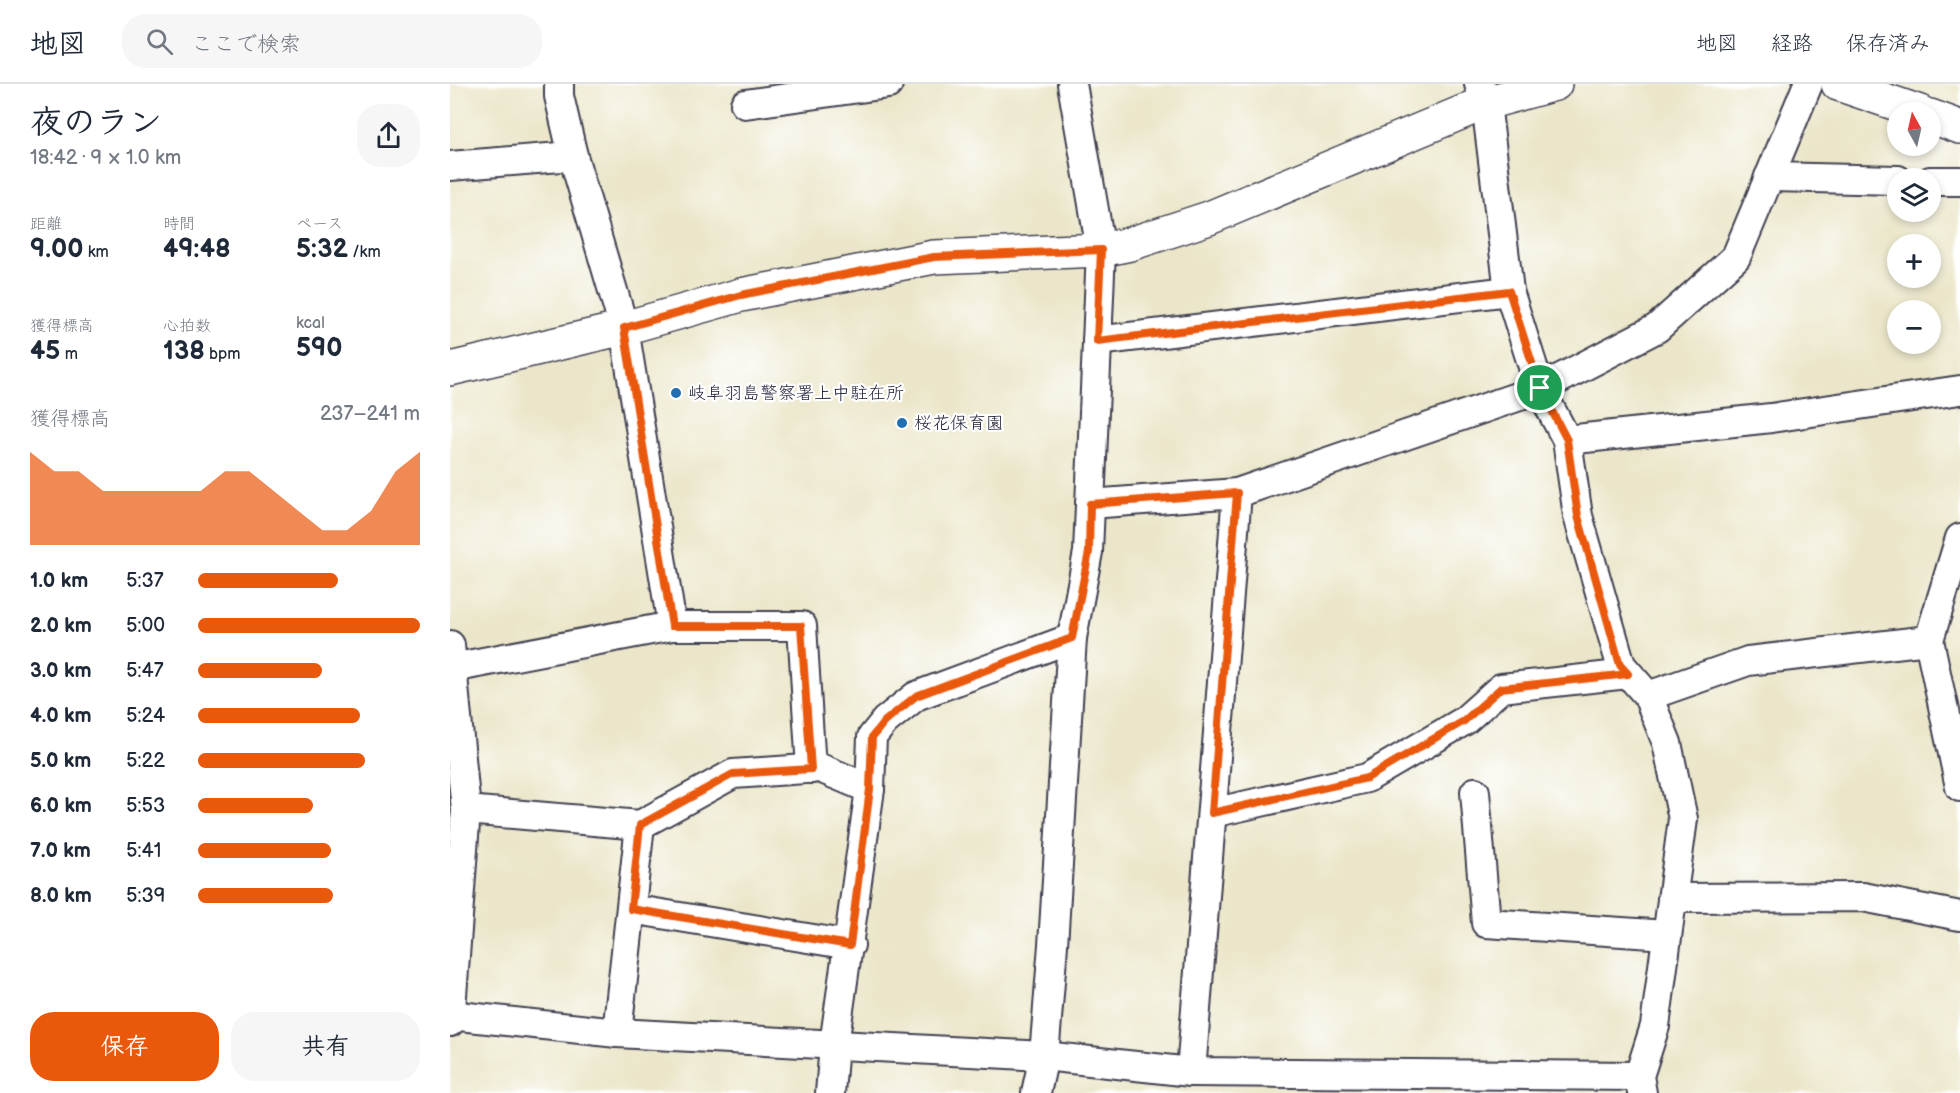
<!DOCTYPE html>
<html lang="ja">
<head>
<meta charset="utf-8">
<style>
	:root { --surface:#fff; --page:#f6f6f7; --text:#1f2937; --muted:#747a83; --line:#e0e1e3; --accent:#ea580c }
	body { margin:0; font-family:"Balsamiq Sans","Klee One",sans-serif; background:var(--page); color:var(--text); height:100vh; display:flex; flex-direction:column; font-size:22px; white-space:nowrap }
	* { box-sizing:border-box; margin:0 }
	p { font-size:20px; color:var(--muted) }
	.icon { flex:none; width:33px; height:33px; fill:none; stroke:currentColor; stroke-width:2; stroke-linecap:round; stroke-linejoin:round }
	.map { position:relative; flex:1; overflow:hidden }
	.panel { display:flex; flex-direction:column; background:var(--surface); width:450px }
	.panel>* { flex:none }
	.needle { width:39px; rotate:352deg }
	.buttons { position:absolute; left:1437px; top:18px; display:grid; gap:12px }
	.buttons a { display:grid; place-items:center; width:54px; height:54px; border-radius:50%; background:var(--surface); box-shadow:0 3px 9px #0003; font-size:30px }
	.pin { position:absolute; display:grid; place-items:center; width:51px; height:51px; color:#fff; margin:-26px; border:3px solid #fff; border-radius:50%; box-shadow:0 2px 6px #0007 }
	.round { display:grid; place-items:center; flex:none; width:63px; height:63px; border-radius:24px; background:var(--page) }
	.summary { display:flex; align-items:center; justify-content:space-between; height:102px; padding:0 30px }
	h1 { font-size:33px; font-weight:700; line-height:45px }
	.figures { display:grid; grid-template-columns:repeat(3,1fr); gap:9px; height:102px; padding:6px 30px }
	.figures div { display:grid; align-content:center }
	.figures b { font-size:26px; font-weight:700 }
	.figures small { font-size:16px; font-weight:400 }
	.figures p { font-size:16px }
	.chart { height:168px; padding:12px 30px }
	.chart p { display:flex; justify-content:space-between }
	.chart svg { width:100%; height:108px; margin-top:6px; fill:var(--accent); opacity:.7 }
	.cta { display:flex; gap:12px; margin-top:auto; padding:12px 30px }
	.cta a { flex:1; height:69px; border-radius:24px; background:var(--accent); color:#fff; font-size:24px; font-weight:700; line-height:69px; text-align:center }
	.cta a+a { background:var(--page); color:var(--text) }
	ul { padding:0 30px; list-style:none; font-size:20px }
	li { display:grid; grid-template-columns:96px 72px 1fr; align-items:center; height:45px }
	li i { height:15px; border-radius:8px; background:var(--accent) }
	header { display:flex; align-items:center; gap:36px; box-sizing:border-box; height:84px; padding:0 30px; background:var(--surface); border-bottom:2px solid var(--line) }
	header strong { font-size:28px }
	nav { display:flex; gap:33px; margin-inline-start:auto; font-size:21px }
	.search { width:420px; height:54px; background:var(--page); display:flex; align-items:center; gap:15px; box-sizing:border-box; padding:0 21px; border-radius:24px; color:var(--muted); font-size:22px }
	main { display:flex; flex:1; min-height:0 }
	.map>svg:first-child { display:block }
	.lines { fill:none; stroke-linecap:round; stroke-linejoin:round }
	.minor-casing { stroke:#403f50; stroke-width:32 }
	.tertiary-casing { stroke:#403f50; stroke-width:36 }
	.minor { stroke:#fff; stroke-width:28 }
	.tertiary { stroke:#fff; stroke-width:33 }
	.route-casing { stroke:#fff; stroke-width:12 }
	.route { stroke:#ea580c; stroke-width:8 }
	.poi-dot { fill:#1f6fb2; stroke:#fff; stroke-width:2 }
	.labels { text-anchor:middle; dominant-baseline:central; stroke-width:4.5; stroke-linejoin:round; paint-order:stroke }
	.poi-label { font-size:18px; fill:#22223b; stroke:#fff; text-anchor:start }
</style>
</head>
<body>
<header>
<strong>地図</strong>
<div class="search"><svg class="icon" aria-label="search" viewBox="0 0 24 24"><circle cx="10" cy="10" r="6"/><path d="M15 15l6 6"/></svg>ここで検索</div>
<nav><a>地図</a><a>経路</a><a>保存済み</a></nav>
</header>
<main>
<section class="panel">
<div class="summary"><div><h1>夜のラン</h1><p>18:42 · 9 × 1.0 km</p></div><a class="round"><svg class="icon" aria-label="share" viewBox="0 0 24 24"><path d="M12 15V3M7 8l5-5 5 5M5 13v7h14v-7"/></svg></a></div>
<div class="figures">
<div><p>距離</p><b>9.00<small> km</small></b></div>
<div><p>時間</p><b>49:48</b></div>
<div><p>ペース</p><b>5:32<small> /km</small></b></div>
</div>
<div class="figures">
<div><p>獲得標高</p><b>45<small> m</small></b></div>
<div><p>心拍数</p><b>138<small> bpm</small></b></div>
<div><p>kcal</p><b>590</b></div>
</div>
<div class="chart"><p><span>獲得標高</span>237–241 m</p>
<svg viewBox="0 0 160 44" preserveAspectRatio="none"><path d="M0 44V6L10 14L20 14L30 22L40 22L50 22L60 22L70 22L80 14L90 14L100 22L110 30L120 38L130 38L140 30L150 14L160 6V44z"/></svg>
</div>
<ul>
<li><b>1.0 km</b>5:37<i style="width:63%"></i></li>
<li><b>2.0 km</b>5:00<i style="width:100%"></i></li>
<li><b>3.0 km</b>5:47<i style="width:56%"></i></li>
<li><b>4.0 km</b>5:24<i style="width:73%"></i></li>
<li><b>5.0 km</b>5:22<i style="width:75%"></i></li>
<li><b>6.0 km</b>5:53<i style="width:52%"></i></li>
<li><b>7.0 km</b>5:41<i style="width:60%"></i></li>
<li><b>8.0 km</b>5:39<i style="width:61%"></i></li>
</ul>
<div class="cta"><a>保存</a><a>共有</a></div>
</section>
<div class="map">
<svg width="1510" height="1009" viewBox="0 0 1510 1009">
	<rect width="100%" height="100%" fill="#fff"/>
	<filter id="ink" filterUnits="userSpaceOnUse"><feTurbulence type="fractalNoise" baseFrequency=".0167" numOctaves="2"/><feDisplacementMap in="SourceGraphic" scale="12" xChannelSelector="R" yChannelSelector="G"/><feConvolveMatrix kernelMatrix="1 2 1 2 8 2 1 2 1" color-interpolation-filters="sRGB"/></filter>
	<filter id="wash" filterUnits="userSpaceOnUse"><feTurbulence type="fractalNoise" baseFrequency=".008" numOctaves="4" result="noise"/><feDisplacementMap in="SourceGraphic" scale="24" xChannelSelector="R" yChannelSelector="G"/><feGaussianBlur stdDeviation="1.35" result="paint"/><feColorMatrix in="noise" values="0 0 0 0 0 0 0 0 0 0 0 0 0 0 0 0 0 1.4 0 .05"/><feComposite in="paint" operator="in"/></filter>
	<g filter="url(#wash)">
		<rect width="100%" height="100%" fill="#ebe6c9"/>
	</g>
	<g filter="url(#ink)">
		<g class="lines">
			<g class="minor-casing">
				<g id="minor">
					<polyline points="109,0 109,12 123,72 174,244 222,542 352,542 361,685"/>
					<polyline points="1029,0 1036,19 1059,207 1090,305 1117,356 1128,432 1171,581 1198,612 1217,659 1233,735 1205,942 1189,992 1192,1009"/>
					<polyline points="295,20 438,0"/>
					<polyline points="0,82 123,72"/>
					<polyline points="1319,93 1448,96"/>
					<polyline points="1480,97 1510,97"/>
					<polyline points="647,257 1059,207"/>
					<polyline points="1117,356 1321,334 1510,306"/>
					<polyline points="640,420 787,409 1090,305 1207,244 1286,173 1358,0"/>
					<polyline points="1479,556 1510,703"/>
					<polyline points="0,561 16,726 0,938"/>
					<polyline points="2,584 222,542"/>
					<polyline points="1198,612 1298,577 1479,556 1510,454"/>
					<polyline points="420,705 422,653 435,637 466,612 622,554"/>
					<polyline points="1025,708 1036,839 1217,851"/>
					<polyline points="16,726 190,741"/>
					<polyline points="762,729 917,694 1014,637 1051,604 1178,590"/>
					<polyline points="1222,814 1413,813 1510,832"/>
					<polyline points="181,825 400,861"/>
					<polyline points="0,931 167,949 594,972 741,988 1189,992"/>
					<polyline points="167,949 190,741 283,690 370,684 420,705 384,961 380,1009"/>
					<polyline points="741,988 787,409"/>
					<polyline points="586,1009 594,972 603,861 622,554 638,468 651,166 622,0"/>
				</g>
			</g>
			<g class="tertiary-casing">
				<g id="tertiary">
					<polyline points="1388,0 1470,28"/>
					<polyline points="1480,32 1510,43"/>
					<polyline points="0,285 174,244 291,211 484,173 651,166 680,160 759,134 1032,20 1105,0"/>
				</g>
			</g>
			<use href="#minor" class="minor"/>
			<use href="#tertiary" class="tertiary"/>
		</g>
	</g>
	<g class="lines" filter="url(#ink)">
		<g class="route-casing">
			<polygon id="route" points="651,166 647,257 1059,207 1090,304 1117,356 1128,432 1170,581 1178,590 1051,604 1014,637 917,694 762,729 787,409 640,420 639,468 622,554 466,612 435,637 422,653 420,705 400,861 181,825 190,741 283,690 361,685 351,542 222,542 174,244 291,211 484,173"/>
		</g>
		<use href="#route" class="route"/>
	</g>
	<g class="poi-dot">
		<circle cx="226" cy="309" r="6"/>
		<circle cx="452" cy="339" r="6"/>
	</g>
	<g class="labels">
		<g class="poi-label">
			<text x="238" y="309">岐阜羽島警察署上中駐在所</text>
			<text x="464" y="339">桜花保育園</text>
		</g>
	</g>
</svg>
<div class="buttons">
<a><svg class="needle" viewBox="-14 -14 28 28"><path d="M0-13l5 13h-10z" fill="#e53935"/><path d="M0 13l5-13h-10z" fill="#747a83"/></svg></a>
<a><svg class="icon" aria-label="layers" viewBox="0 0 24 24"><path d="M12 4l9 5-9 5-9-5zM3 14l9 5 9-5"/></svg></a>
<a>+</a>
<a>−</a>
</div>
<div class="pin" style="left:1090px;top:304px;background:#1e9e55"><svg class="icon" aria-label="arrive" viewBox="0 0 24 24"><path d="M6 21V4h12l-3 4 3 4H6"/></svg></div>
</div>
</main>
</body>
</html>
